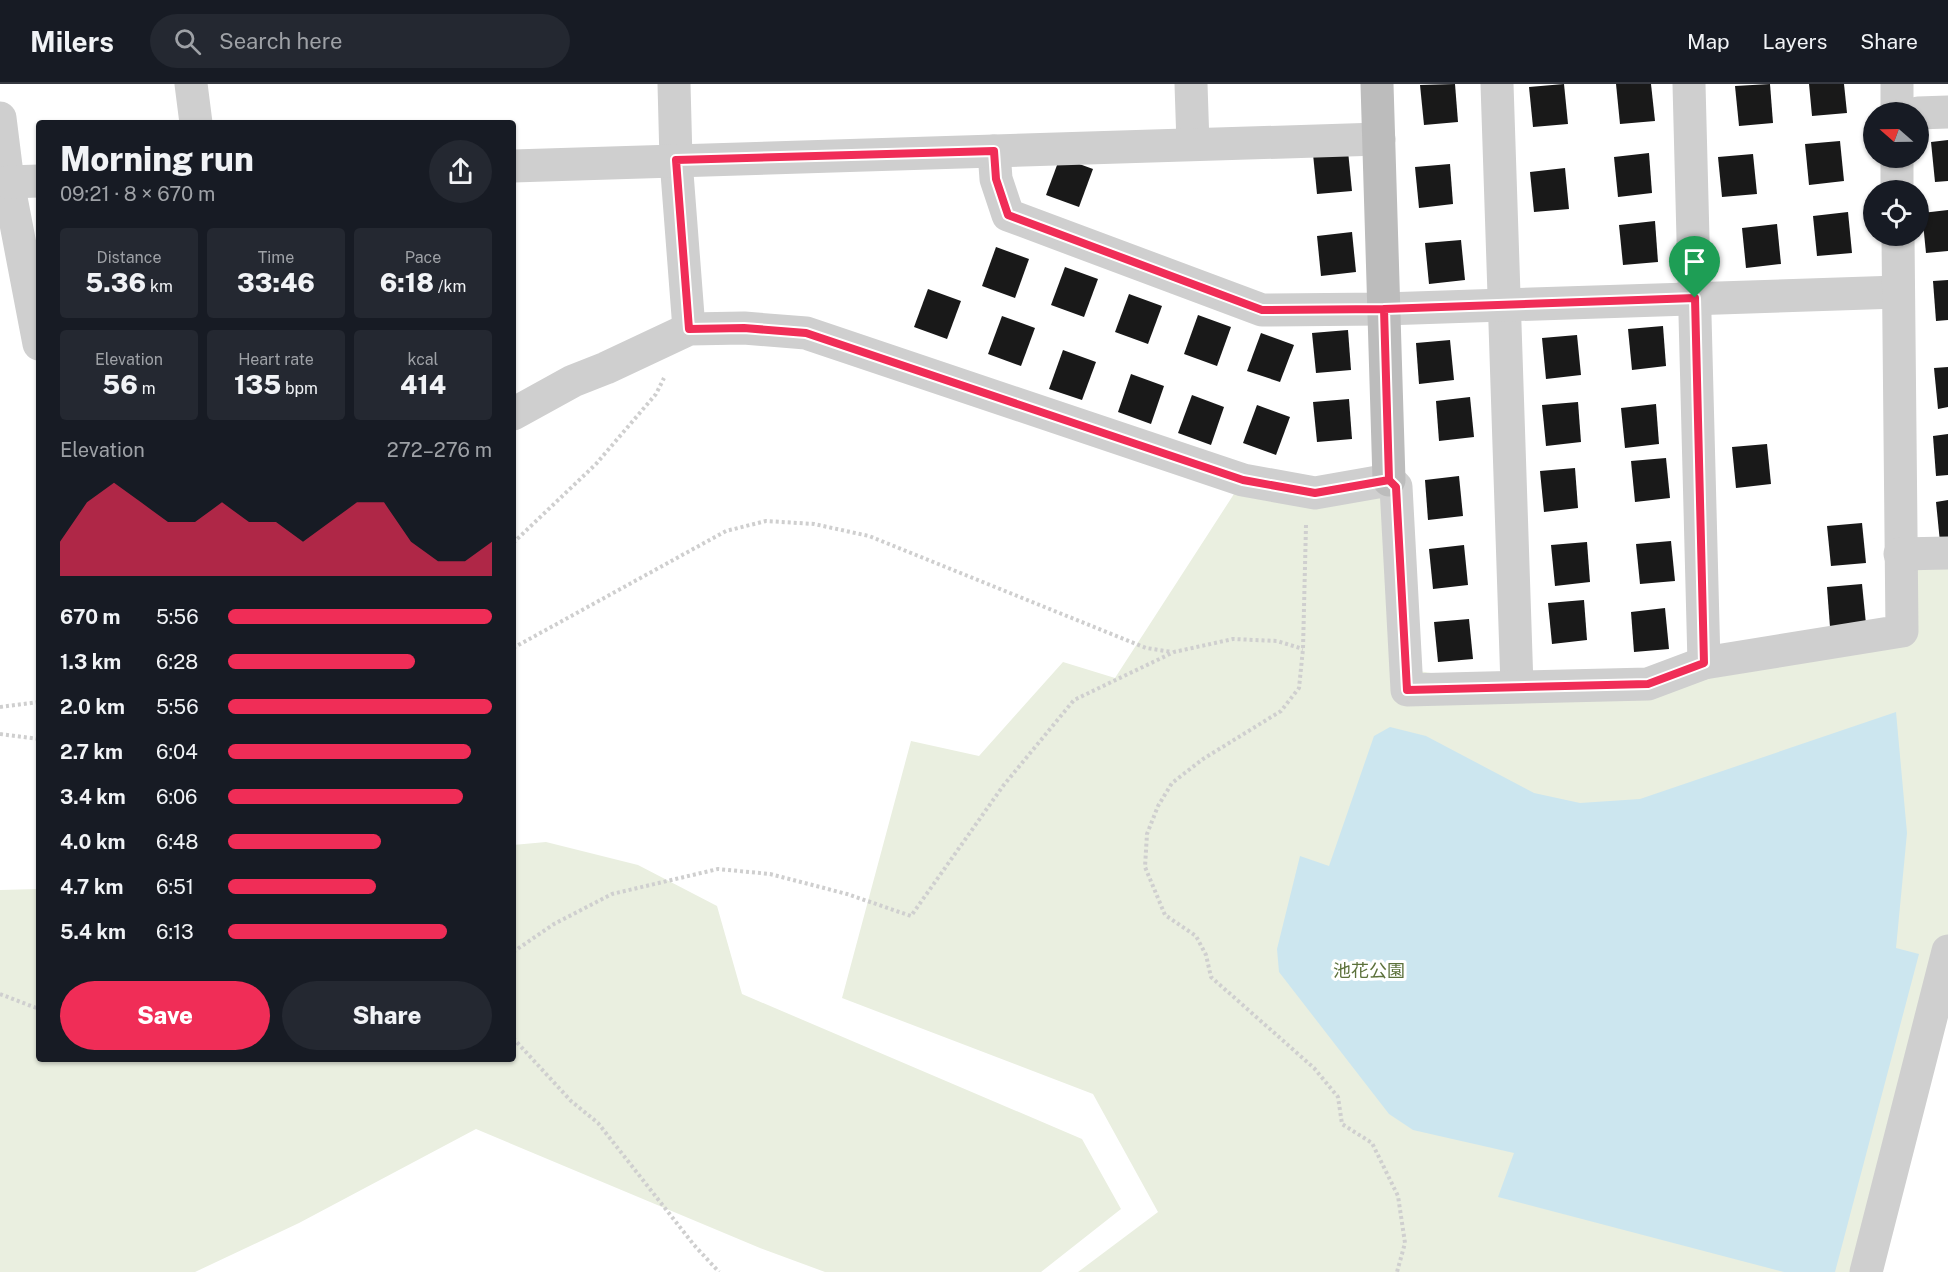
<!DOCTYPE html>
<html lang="en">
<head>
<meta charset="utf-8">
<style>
	:root { --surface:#171b24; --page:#242831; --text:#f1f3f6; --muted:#9ea1a6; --line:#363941; --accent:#f02d57 }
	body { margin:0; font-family:"Public Sans","Noto Sans JP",sans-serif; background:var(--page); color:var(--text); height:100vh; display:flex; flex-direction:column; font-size:22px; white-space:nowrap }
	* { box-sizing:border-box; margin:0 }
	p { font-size:20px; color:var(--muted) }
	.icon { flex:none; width:33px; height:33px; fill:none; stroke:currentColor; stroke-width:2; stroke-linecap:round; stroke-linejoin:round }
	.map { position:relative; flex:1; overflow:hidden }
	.sheet { position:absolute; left:36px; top:36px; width:480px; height:942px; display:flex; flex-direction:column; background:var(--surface); border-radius:6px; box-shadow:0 2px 4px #0004 }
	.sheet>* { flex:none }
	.needle { width:39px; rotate:290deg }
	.tools { position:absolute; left:1863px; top:18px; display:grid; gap:12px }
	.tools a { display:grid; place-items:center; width:66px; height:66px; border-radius:50%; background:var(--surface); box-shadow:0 2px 4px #0004; font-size:30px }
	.pin { position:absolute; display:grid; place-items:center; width:51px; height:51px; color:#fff; margin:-62px -26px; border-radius:50% 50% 50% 0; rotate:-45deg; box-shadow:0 0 6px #0007 }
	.pin .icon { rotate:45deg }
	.round { display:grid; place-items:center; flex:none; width:63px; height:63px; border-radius:32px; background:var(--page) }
	.summary { display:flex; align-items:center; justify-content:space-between; height:102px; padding:0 24px }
	h1 { font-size:33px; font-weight:800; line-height:45px }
	.metrics { display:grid; grid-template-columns:repeat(3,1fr); gap:9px; height:102px; padding:6px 24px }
	.metrics div { display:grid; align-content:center; border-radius:6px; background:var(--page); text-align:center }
	.metrics b { font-size:26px; font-weight:800 }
	.metrics small { font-size:16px; font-weight:400 }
	.metrics p { font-size:16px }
	.chart { height:168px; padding:12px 24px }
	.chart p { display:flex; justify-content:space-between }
	.chart svg { width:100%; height:108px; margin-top:6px; fill:var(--accent); opacity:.7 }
	.cta { display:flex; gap:12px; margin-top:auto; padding:12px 24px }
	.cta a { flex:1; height:69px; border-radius:36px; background:var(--accent); color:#fff; font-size:24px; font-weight:800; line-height:69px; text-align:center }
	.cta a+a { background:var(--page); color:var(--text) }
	ul { padding:0 24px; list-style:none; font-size:20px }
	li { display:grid; grid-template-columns:96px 72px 1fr; align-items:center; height:45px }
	li i { height:15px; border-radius:8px; background:var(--accent) }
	header { display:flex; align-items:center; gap:36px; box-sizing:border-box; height:84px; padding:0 30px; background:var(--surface); border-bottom:2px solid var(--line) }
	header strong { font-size:28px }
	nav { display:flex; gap:33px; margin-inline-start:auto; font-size:21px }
	.search { width:420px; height:54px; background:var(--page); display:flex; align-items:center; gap:15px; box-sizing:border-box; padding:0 21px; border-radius:33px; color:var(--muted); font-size:22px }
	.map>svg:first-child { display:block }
	.green { fill:#eaefe0 }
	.water { fill:#cce6ef }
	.building { fill:#191919 }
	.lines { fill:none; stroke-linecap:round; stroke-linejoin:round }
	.path { stroke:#cfcfcf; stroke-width:4; stroke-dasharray:3 3; stroke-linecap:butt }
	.street { stroke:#cfcfcf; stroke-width:33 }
	.secondary { stroke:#bcbcbc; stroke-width:33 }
	.route-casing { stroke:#fff; stroke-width:12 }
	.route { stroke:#f02d57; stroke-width:8 }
	.labels { text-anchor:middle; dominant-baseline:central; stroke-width:6; stroke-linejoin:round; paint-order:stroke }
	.park-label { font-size:18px; fill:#5c713b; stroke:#fff }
</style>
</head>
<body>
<header>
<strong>Milers</strong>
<div class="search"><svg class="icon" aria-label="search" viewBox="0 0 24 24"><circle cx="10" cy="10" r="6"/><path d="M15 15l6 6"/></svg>Search here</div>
<nav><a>Map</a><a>Layers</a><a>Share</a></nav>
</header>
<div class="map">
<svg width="1948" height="1188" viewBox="0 0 1948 1188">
	<rect width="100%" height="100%" fill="#fff"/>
	<g class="green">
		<polygon points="1243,396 1396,403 1405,585 1517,602 1902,547 1900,470 1948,469 1948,867 1866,1188 1078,1188 1158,1128 1093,1010 842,914 911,657 979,672 1063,578 1115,594"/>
		<polygon points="546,758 638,781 717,822 742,910 1082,1055 1121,1125 1041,1188 825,1188 760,1164 476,1045 299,1139 195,1188 0,1188 0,806 39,805 39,975 513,975 513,761"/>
	</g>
	<polygon class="water" points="1896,628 1907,749 1896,864 1919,870 1835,1188 1784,1188 1498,1113 1514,1069 1413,1046 1389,1030 1279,888 1277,865 1300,772 1329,782 1374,652 1390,643 1426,652 1534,709 1580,719 1640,715"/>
	<g class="building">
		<polygon points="1455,0 1458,38 1424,41 1420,1"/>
		<polygon points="1564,0 1568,40 1533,43 1529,3"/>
		<polygon points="1616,0 1651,0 1655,37 1620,40"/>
		<polygon points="1770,0 1773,39 1739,42 1735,2"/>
		<polygon points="1809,0 1844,0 1847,29 1812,32"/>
		<polygon points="1948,56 1948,97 1935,98 1931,58"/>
		<polygon points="1840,57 1844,97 1809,101 1805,60"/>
		<polygon points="1348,67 1352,107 1317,110 1313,70"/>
		<polygon points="1649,69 1652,109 1618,113 1614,73"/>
		<polygon points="1753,70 1757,110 1722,113 1718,73"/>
		<polygon points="1060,73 1093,85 1079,123 1046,111"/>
		<polygon points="1450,80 1453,120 1419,124 1415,83"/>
		<polygon points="1565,84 1569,125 1534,128 1530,88"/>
		<polygon points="1948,126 1948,167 1926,169 1922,129"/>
		<polygon points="1848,128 1852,169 1817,172 1813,132"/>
		<polygon points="1655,137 1658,178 1623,181 1619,141"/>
		<polygon points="1777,140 1781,180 1746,184 1742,144"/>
		<polygon points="1352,148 1356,188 1321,192 1317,152"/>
		<polygon points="1461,156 1465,196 1429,200 1425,159"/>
		<polygon points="996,163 1029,175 1015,214 982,202"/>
		<polygon points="1065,183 1098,195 1084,233 1051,221"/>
		<polygon points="1948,196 1948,236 1936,237 1933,197"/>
		<polygon points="928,205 961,217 947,255 914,243"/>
		<polygon points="1129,210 1162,222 1148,260 1115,248"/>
		<polygon points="1198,231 1231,243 1217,282 1184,270"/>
		<polygon points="1002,232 1035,244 1021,282 988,270"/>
		<polygon points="1663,242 1666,282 1632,286 1628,245"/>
		<polygon points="1348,246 1351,286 1316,289 1312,249"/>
		<polygon points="1261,249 1294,261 1280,298 1247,287"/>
		<polygon points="1577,251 1581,291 1546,295 1542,254"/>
		<polygon points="1450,256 1454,296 1419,300 1416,259"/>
		<polygon points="1063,266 1096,278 1082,316 1049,305"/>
		<polygon points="1948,283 1948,323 1938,325 1934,284"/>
		<polygon points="1131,290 1164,302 1151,340 1118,328"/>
		<polygon points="1192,311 1224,323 1211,361 1178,349"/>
		<polygon points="1470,313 1474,353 1439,357 1436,317"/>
		<polygon points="1349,315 1352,355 1317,358 1313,318"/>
		<polygon points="1578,318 1581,358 1546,362 1542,321"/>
		<polygon points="1656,320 1659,360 1625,364 1621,324"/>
		<polygon points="1257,321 1290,333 1276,371 1243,359"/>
		<polygon points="1948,350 1948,391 1936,392 1933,352"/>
		<polygon points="1767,360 1771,400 1736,404 1732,363"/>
		<polygon points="1666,374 1670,414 1635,418 1631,377"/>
		<polygon points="1575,384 1578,424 1544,428 1540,387"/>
		<polygon points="1459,392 1463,432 1428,436 1425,396"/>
		<polygon points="1948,416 1948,457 1940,458 1936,418"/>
		<polygon points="1862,439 1866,479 1831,482 1827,442"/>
		<polygon points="1671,457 1675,497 1640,500 1636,460"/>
		<polygon points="1587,458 1590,498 1555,502 1551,461"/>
		<polygon points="1464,461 1468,501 1433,505 1429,465"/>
		<polygon points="1862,500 1866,540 1830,543 1827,503"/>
		<polygon points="1584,516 1587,556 1552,560 1548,519"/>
		<polygon points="1665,524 1669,565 1634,568 1631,528"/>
		<polygon points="1469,535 1473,575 1438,578 1434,538"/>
	</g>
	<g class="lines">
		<g class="path">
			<polyline points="1306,441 1303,565 1299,604 1281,627 1203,675 1172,699 1158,722 1147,750 1145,783 1165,831 1196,852 1206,871 1211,893 1314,984 1338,1013 1342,1040 1372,1059 1398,1112 1405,1159 1397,1188"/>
			<polyline points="513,459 596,380 656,310 664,294"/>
			<polyline points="513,564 726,447 766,437 814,440 869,452 1146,564 1172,568"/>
			<polyline points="0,623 39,618"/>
			<polyline points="0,650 39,655"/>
			<polyline points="513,868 554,840 612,810 718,785 770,790 847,810 911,832 1003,702 1074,616 1174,568 1233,555 1277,557 1303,565"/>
			<polyline points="0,910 39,925"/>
			<polyline points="513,954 571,1017 598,1039 694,1161 719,1188"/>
		</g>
		<g class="street">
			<polyline points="191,0 196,39"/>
			<polyline points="674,0 676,76 689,245"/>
			<polyline points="1191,0 1193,60"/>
			<polyline points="1497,0 1517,602"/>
			<polyline points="1689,0 1704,579"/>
			<polyline points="1897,0 1897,28"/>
			<polyline points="1918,29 1948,28"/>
			<polyline points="0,34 8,98 39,260"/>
			<polyline points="994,67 996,95 1008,131 1262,226 1384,225 1898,208"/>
			<polyline points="1897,74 1897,106"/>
			<polyline points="513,82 1379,55"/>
			<polyline points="8,98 39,97"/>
			<polyline points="513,330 573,297 606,284 689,245 744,244 806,249 1243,396 1315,409 1389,396 1396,403 1407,606 1648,600 1704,579 1902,547 1898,152"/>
			<polyline points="1900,470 1948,469"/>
			<polyline points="1866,1188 1948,867"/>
		</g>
		<polyline class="secondary" points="1377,0 1389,396"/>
	</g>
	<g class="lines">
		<g class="route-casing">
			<polyline id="route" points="1695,214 1384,225 1389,396 1315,409 1243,396 806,249 744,244 689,245 676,76 994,67 996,95 1008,131 1262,226 1384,225 1389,396 1396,403 1407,606 1648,600 1704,579 1695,214"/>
		</g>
		<use href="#route" class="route"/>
	</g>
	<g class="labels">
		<g class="park-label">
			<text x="1369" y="886">池花公園</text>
		</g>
	</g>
</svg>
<div class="tools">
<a><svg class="needle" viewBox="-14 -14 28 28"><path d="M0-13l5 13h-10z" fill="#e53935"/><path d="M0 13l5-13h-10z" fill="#9ea1a6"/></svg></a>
<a><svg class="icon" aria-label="locate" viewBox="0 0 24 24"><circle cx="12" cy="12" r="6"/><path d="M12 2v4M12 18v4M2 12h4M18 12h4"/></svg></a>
</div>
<div class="pin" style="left:1695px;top:214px;background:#1e9e55"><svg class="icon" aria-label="arrive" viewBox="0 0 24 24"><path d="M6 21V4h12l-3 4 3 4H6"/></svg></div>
<section class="sheet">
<div class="summary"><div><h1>Morning run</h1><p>09:21 · 8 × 670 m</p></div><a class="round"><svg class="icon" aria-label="share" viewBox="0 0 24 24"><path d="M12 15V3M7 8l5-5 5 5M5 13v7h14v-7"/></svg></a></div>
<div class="metrics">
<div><p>Distance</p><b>5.36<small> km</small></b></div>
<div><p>Time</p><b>33:46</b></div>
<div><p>Pace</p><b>6:18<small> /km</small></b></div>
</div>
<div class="metrics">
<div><p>Elevation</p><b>56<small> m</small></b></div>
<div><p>Heart rate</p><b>135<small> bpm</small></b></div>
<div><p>kcal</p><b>414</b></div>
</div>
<div class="chart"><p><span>Elevation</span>272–276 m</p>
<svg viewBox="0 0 160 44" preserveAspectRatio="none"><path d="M0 44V30L10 14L20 6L30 14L40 22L50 22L60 14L70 22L80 22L90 30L100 22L110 14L120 14L130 30L140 38L150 38L160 30V44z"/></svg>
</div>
<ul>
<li><b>670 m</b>5:56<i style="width:100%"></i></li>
<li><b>1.3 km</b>6:28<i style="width:71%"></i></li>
<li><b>2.0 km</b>5:56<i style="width:100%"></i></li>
<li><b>2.7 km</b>6:04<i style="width:92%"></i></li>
<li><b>3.4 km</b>6:06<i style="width:89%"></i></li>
<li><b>4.0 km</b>6:48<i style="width:58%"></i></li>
<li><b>4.7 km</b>6:51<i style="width:56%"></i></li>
<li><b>5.4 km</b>6:13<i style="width:83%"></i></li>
</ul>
<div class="cta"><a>Save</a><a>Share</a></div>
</section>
</div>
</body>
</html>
